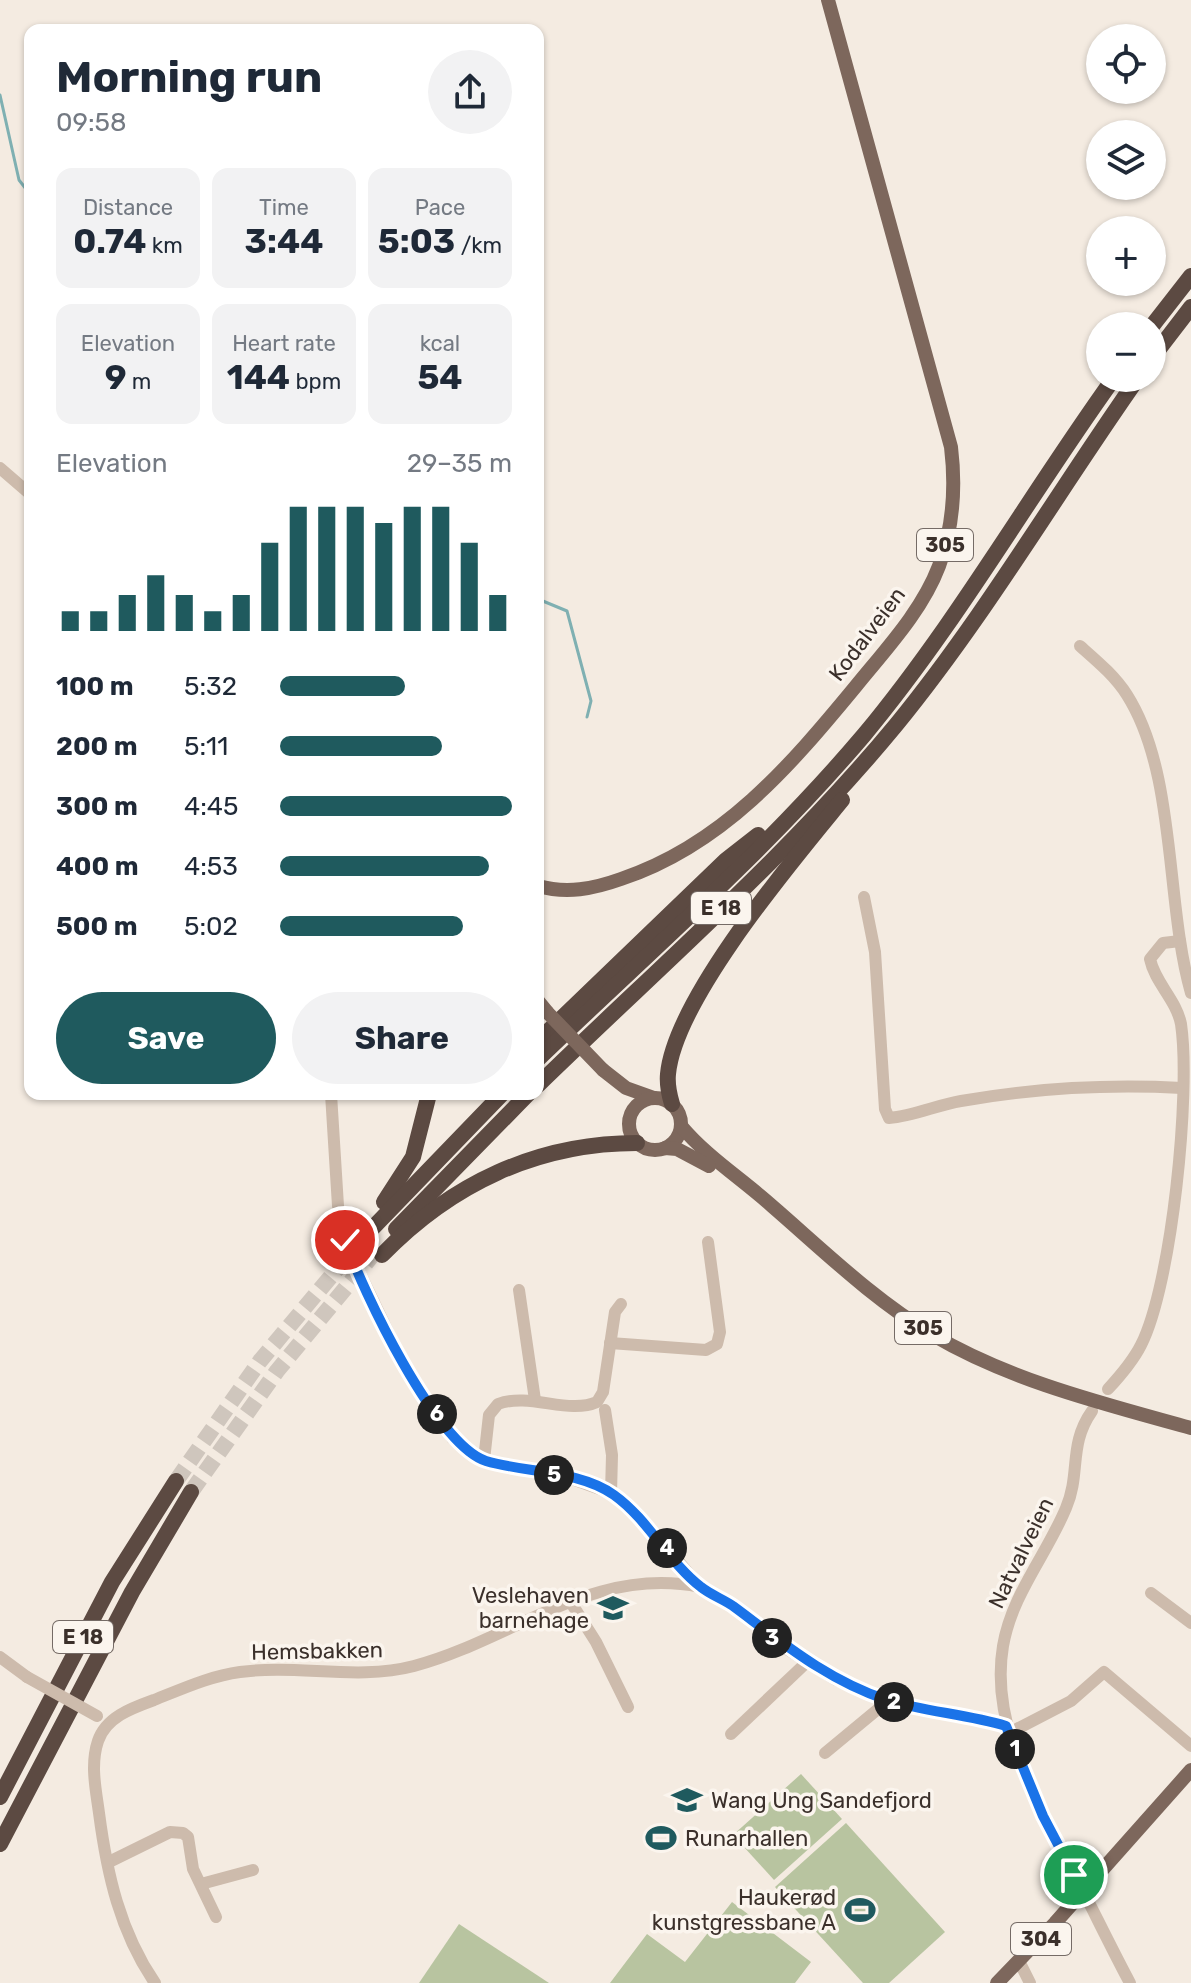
<!DOCTYPE html>
<html lang="en">
<head>
<meta charset="utf-8">
<style>
	:root { --surface:#fff; --page:#f2f2f3; --text:#1f2937; --muted:#747a83; --accent:#1f5a5e }
	body { margin:0; font-family:Rubik,sans-serif; background:var(--page); color:var(--text); height:100vh; display:flex; flex-direction:column; font-size:30px; white-space:nowrap }
	* { box-sizing:border-box; margin:0 }
	p { font-size:26px; color:var(--muted) }
	.icon { flex:none; width:44px; height:44px; fill:none; stroke:currentColor; stroke-width:2; stroke-linecap:round; stroke-linejoin:round }
	.map { position:relative; flex:1; overflow:hidden }
	.sheet { position:absolute; left:24px; top:24px; width:520px; height:1076px; display:flex; flex-direction:column; background:var(--surface); border-radius:16px; box-shadow:0 2px 6px #0004 }
	.sheet>* { flex:none }
	.buttons { position:absolute; left:1086px; top:24px; display:grid; gap:16px }
	.buttons a { display:grid; place-items:center; width:80px; height:80px; border-radius:50%; background:var(--surface); box-shadow:0 2px 6px #0004; font-size:40px }
	.pin { position:absolute; display:grid; place-items:center; width:68px; height:68px; color:#fff; margin:-34px; border:4px solid #fff; border-radius:50%; box-shadow:0 2px 8px #0007 }
	.km { position:absolute; width:40px; height:40px; margin:-20px; border-radius:50%; background:#222; color:#fff; font-size:22px; line-height:40px; text-align:center }
	.round { display:grid; place-items:center; flex:none; width:84px; height:84px; border-radius:42px; background:var(--page) }
	.head { display:flex; align-items:center; justify-content:space-between; height:136px; padding:0 32px }
	h1 { font-size:44px; font-weight:700; line-height:60px }
	.metrics { display:grid; grid-template-columns:repeat(3,1fr); gap:12px; height:136px; padding:8px 32px }
	.metrics div { display:grid; align-content:center; border-radius:16px; background:var(--page); text-align:center }
	.metrics b { font-size:34px; font-weight:700 }
	.metrics small { font-size:22px; font-weight:400 }
	.metrics p { font-size:22px }
	.chart { height:224px; padding:16px 32px }
	.chart p { display:flex; justify-content:space-between }
	.chart svg { width:100%; height:144px; margin-top:8px; stroke:var(--accent); stroke-width:6 }
	.button { display:flex; gap:16px; margin-top:auto; padding:16px 32px }
	.button a { flex:1; height:92px; border-radius:48px; background:var(--accent); color:#fff; font-size:32px; font-weight:700; line-height:92px; text-align:center }
	.button a+a { background:var(--page); color:var(--text) }
	ul { padding:0 32px; list-style:none; font-size:26px }
	li { display:grid; grid-template-columns:128px 96px 1fr; align-items:center; height:60px }
	li i { height:20px; border-radius:10px; background:var(--accent) }
	.map>svg:first-child { display:block }
	.green { fill:#b8c4a0 }
	.lines { fill:none; stroke-linecap:round; stroke-linejoin:round }
	.stream { stroke:#7fb0b2; stroke-width:3 }
	.highway-tunnel { stroke:#cfc6bd; stroke-width:16; stroke-dasharray:16 8; stroke-linecap:butt }
	.minor { stroke:#cdbbac; stroke-width:12 }
	.major { stroke:#7d675c; stroke-width:14 }
	.highway { stroke:#5c4a42; stroke-width:16 }
	.minor-bridge { stroke:#cdbbac; stroke-width:12 }
	.major-bridge { stroke:#7d675c; stroke-width:14 }
	.route-casing { stroke:#fff; stroke-width:16 }
	.route { stroke:#1a73e8; stroke-width:10 }
	.labels { text-anchor:middle; dominant-baseline:central; stroke-width:7; stroke-linejoin:round; paint-order:stroke }
	.shield { fill:#fbf5ee; stroke:#756b66; stroke-width:2 }
	.shield-label { font-size:20px; font-weight:bold; fill:#3b302b }
	.street-label { font-size:22px; fill:#3b302b; stroke:#fbf5ee }
	.poi-label { font-size:22px; fill:#3b302b; stroke:#fbf5ee; text-anchor:end }
</style>
</head>
<body>
<div class="map">
<svg width="1191" height="1983" viewBox="0 0 1191 1983">
	<rect width="100%" height="100%" fill="#f4ebe1"/>
	<g class="green">
		<polygon points="801,1774 842,1819 774,1880 733,1835"/>
		<polygon points="846,1823 945,1932 889,1983 863,1983 775,1887"/>
		<polygon points="732,1902 811,1962 795,1983 610,1983 647,1934 685,1962"/>
		<polygon points="459,1924 549,1983 419,1983"/>
	</g>
	<g class="lines">
		<g class="stream">
			<polyline points="0,95 19,180 26,189"/>
			<polyline points="538,599 567,611 591,701 587,717"/>
		</g>
		<g class="highway-tunnel">
			<polyline points="176,1481 260,1361 363,1238"/>
			<polyline points="191,1492 277,1371 376,1251"/>
		</g>
		<g class="minor">
			<polyline points="0,468 30,494"/>
			<path d="M1080,646c17,15 35,30 47,49 50,79 38,207 64,298"/>
			<path d="M864,897l11,55 10,157 4,9c25,-2 48,-13 72,-17 74,-13 146,-17 221,-13"/>
			<polyline points="331,1094 338,1206 347,1246 404,1365 452,1438 484,1460 575,1480 611,1493 659,1538 700,1587 731,1605 782,1646 836,1680 889,1700 1006,1726"/>
			<polyline points="519,1290 535,1400"/>
			<polyline points="610,1343 706,1350 717,1344 720,1332 708,1242"/>
			<path d="M1108,1389c13,-14 25,-28 33,-44 31,-61 50,-253 40,-321 -5,-25 -26,-41 -31,-65l13,-16 17,-2"/>
			<polyline points="605,1410 612,1455 611,1493"/>
			<path d="M1092,1411c-24,34 -11,62 -26,97 -20,48 -54,86 -63,138 -13,77 30,147 63,212 22,41 42,84 64,125"/>
			<path d="M484,1460l5,-45 9,-11c32,-12 70,11 99,-2l6,-10 12,-80 6,-8"/>
			<polyline points="1151,1593 1191,1623"/>
			<polyline points="570,1601 596,1642 628,1707"/>
			<polyline points="0,1657 27,1677"/>
			<polyline points="1009,1733 1071,1701 1104,1672 1191,1746"/>
			<polyline points="731,1734 807,1662"/>
			<polyline points="825,1753 889,1700"/>
			<polyline points="109,1862 170,1832 183,1833 188,1837 193,1869 216,1917"/>
			<polyline points="201,1884 253,1870"/>
			<polyline points="1019,1961 1030,1983"/>
			<path d="M155,1983c-35,-51 -48,-109 -56,-170 -3,-23 -9,-48 -1,-72 8,-24 34,-33 56,-41 28,-11 56,-24 86,-28 58,-8 117,9 174,-6 98,-26 179,-101 286,-79"/>
		</g>
		<g class="major">
			<path d="M538,886c29,8 55,3 83,-7 102,-34 169,-113 235,-193 30,-37 66,-75 83,-120 14,-38 17,-78 12,-119l-123,-447"/>
			<polyline points="538,1001 547,1012"/>
			<polyline points="603,1070 626,1088 654,1098"/>
			<circle cx="655" cy="1124" r="26"/>
			<path d="M681,1126c26,31 61,53 91,80 52,45 102,94 161,129 78,46 172,69 258,93"/>
			<polyline points="665,1148 677,1149 709,1166"/>
			<polyline points="997,1983 1055,1923 1191,1770"/>
		</g>
		<g class="highway">
			<polyline points="1152,326 1191,276"/>
			<polyline points="1152,358 1191,307"/>
			<polyline points="538,1041 726,860 758,835"/>
			<path d="M538,1059c110,-106 227,-207 326,-324 93,-112 165,-239 250,-357"/>
			<path d="M538,1085c121,-118 251,-230 358,-360 89,-109 161,-232 242,-347"/>
			<path d="M672,1104c-3,-10 -5,-20 -4,-30 7,-75 125,-214 174,-274"/>
			<polyline points="384,1202 413,1157 429,1094"/>
			<polyline points="396,1229 528,1094"/>
			<polyline points="363,1238 502,1094"/>
			<path d="M382,1255c69,-71 155,-112 255,-112"/>
			<polyline points="0,1797 112,1582 176,1481"/>
			<polyline points="0,1844 132,1592 191,1492"/>
		</g>
		<polyline class="minor-bridge" points="27,1677 97,1716"/>
		<polyline class="major-bridge" points="547,1012 603,1070"/>
	</g>
	<g class="lines">
		<g class="route-casing">
			<path id="route" d="M345,1240c17,50 91,205 141,221 40,12 93,9 128,34 35,25 55,68 87,92 10,8 22,12 32,19 50,37 94,74 154,94 39,12 80,14 119,26l37,90 31,59"/>
		</g>
		<use href="#route" class="route"/>
	</g>
	<defs>
		<g id="school-bare" transform="scale(2.4)"><path d="M0-5L7-2L0 1L-7-2ZM-4 1L0 2.5L4 1V4Q0 6-4 4Z" fill="#1f5a5e" stroke="#fbf5ee" stroke-width="2.5" paint-order="stroke"/></g>
		<g id="stadium-bare" transform="scale(2.4)"><path d="M0-5a6.5 5 0 1 0 0 10a6.5 5 0 1 0 0-10ZM-3.5-1.8h7v3.6h-7Z" fill="#1f5a5e" stroke="#fbf5ee" stroke-width="2.5" paint-order="stroke"/></g>
	</defs>
	<g fill-rule="evenodd">
		<use href="#school-bare" x="613" y="1608"/>
		<use href="#school-bare" x="687" y="1800"/>
		<use href="#stadium-bare" x="661" y="1838"/>
		<use href="#stadium-bare" x="860" y="1910"/>
	</g>
	<g class="labels">
		<g class="shield">
			<rect x="917" y="529" width="56" height="32" rx="6"/>
			<rect x="691" y="892" width="60" height="32" rx="6"/>
			<rect x="895" y="1312" width="56" height="32" rx="6"/>
			<rect x="53" y="1621" width="60" height="32" rx="6"/>
			<rect x="1011" y="1923" width="60" height="32" rx="6"/>
		</g>
		<g class="shield-label">
			<text x="945" y="545">305</text>
			<text x="721" y="908">E 18</text>
			<text x="923" y="1328">305</text>
			<text x="83" y="1637">E 18</text>
			<text x="1041" y="1939">304</text>
		</g>
		<g class="street-label">
			<text transform="translate(867 634) rotate(-53)">Kodalveien</text>
			<text transform="translate(1021 1553) rotate(-64)">Natvalveien</text>
			<text transform="translate(317 1651) rotate(-1)">Hemsbakken</text>
		</g>
		<g class="poi-label">
			<text x="589" y="1595">Veslehaven<tspan x="589" dy="25">barnehage</tspan></text>
			<text x="711" y="1800" text-anchor="start">Wang Ung Sandefjord</text>
			<text x="685" y="1838" text-anchor="start">Runarhallen</text>
			<text x="836" y="1897">Haukerød<tspan x="836" dy="25">kunstgressbane A</tspan></text>
		</g>
	</g>
</svg>
<div class="buttons">
<a><svg class="icon" aria-label="locate" viewBox="0 0 24 24"><circle cx="12" cy="12" r="6"/><path d="M12 2v4M12 18v4M2 12h4M18 12h4"/></svg></a>
<a><svg class="icon" aria-label="layers" viewBox="0 0 24 24"><path d="M12 4l9 5-9 5-9-5zM3 14l9 5 9-5"/></svg></a>
<a>+</a>
<a>−</a>
</div>
<div class="pin" style="left:1074px;top:1875px;background:#1e9e55"><svg class="icon" aria-label="arrive" viewBox="0 0 24 24"><path d="M6 21V4h12l-3 4 3 4H6"/></svg></div>
<div class="pin" style="left:345px;top:1240px;background:#d93025"><svg class="icon" aria-label="check" viewBox="0 0 24 24"><path d="M5 12l5 5 9-10"/></svg></div>
<b class="km" style="left:1015px;top:1749px">1</b>
<b class="km" style="left:894px;top:1702px">2</b>
<b class="km" style="left:772px;top:1638px">3</b>
<b class="km" style="left:667px;top:1548px">4</b>
<b class="km" style="left:554px;top:1475px">5</b>
<b class="km" style="left:437px;top:1414px">6</b>
<section class="sheet">
<div class="head"><div><h1>Morning run</h1><p>09:58</p></div><a class="round"><svg class="icon" aria-label="share" viewBox="0 0 24 24"><path d="M12 15V3M7 8l5-5 5 5M5 13v7h14v-7"/></svg></a></div>
<div class="metrics">
<div><p>Distance</p><b>0.74<small> km</small></b></div>
<div><p>Time</p><b>3:44</b></div>
<div><p>Pace</p><b>5:03<small> /km</small></b></div>
</div>
<div class="metrics">
<div><p>Elevation</p><b>9<small> m</small></b></div>
<div><p>Heart rate</p><b>144<small> bpm</small></b></div>
<div><p>kcal</p><b>54</b></div>
</div>
<div class="chart"><p><span>Elevation</span>29–35 m</p>
<svg viewBox="0 0 160 44" preserveAspectRatio="none"><path d="M5 44V38M15 44V38M25 44V33M35 44V27M45 44V33M55 44V38M65 44V33M75 44V17M85 44V6M95 44V6M105 44V6M115 44V11M125 44V6M135 44V6M145 44V17M155 44V33"/></svg>
</div>
<ul>
<li><b>100 m</b>5:32<i style="width:54%"></i></li>
<li><b>200 m</b>5:11<i style="width:70%"></i></li>
<li><b>300 m</b>4:45<i style="width:100%"></i></li>
<li><b>400 m</b>4:53<i style="width:90%"></i></li>
<li><b>500 m</b>5:02<i style="width:79%"></i></li>
</ul>
<div class="button"><a>Save</a><a>Share</a></div>
</section>
</div>
</body>
</html>
